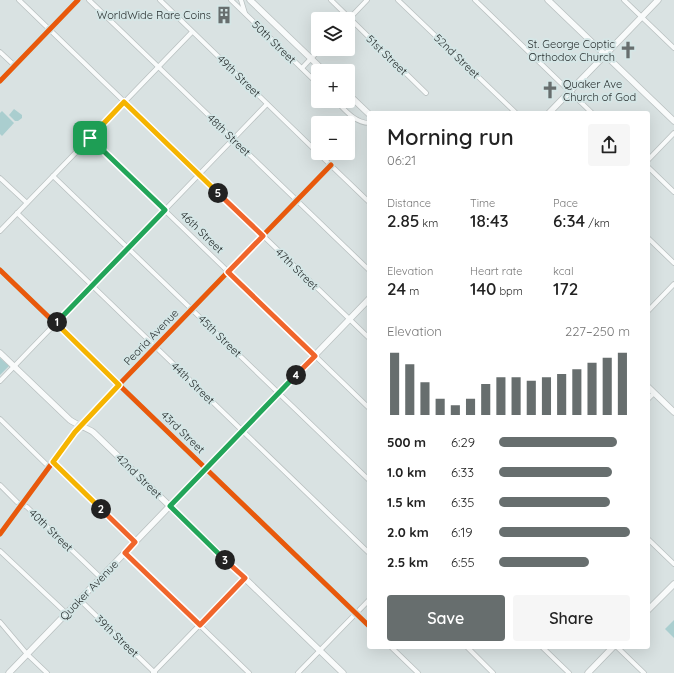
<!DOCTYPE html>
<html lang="en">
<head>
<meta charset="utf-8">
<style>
	:root { --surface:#fff; --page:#f6f6f6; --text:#222; --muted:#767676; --accent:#676e6e }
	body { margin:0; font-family:Quicksand,sans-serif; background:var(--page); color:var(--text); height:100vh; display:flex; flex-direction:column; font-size:15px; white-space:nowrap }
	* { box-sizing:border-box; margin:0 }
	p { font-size:13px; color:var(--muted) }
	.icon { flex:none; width:22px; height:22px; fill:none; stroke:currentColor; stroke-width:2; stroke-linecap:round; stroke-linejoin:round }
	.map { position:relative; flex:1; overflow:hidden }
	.sheet { position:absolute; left:367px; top:111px; width:283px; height:538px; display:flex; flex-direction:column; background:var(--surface); border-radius:4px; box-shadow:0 4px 16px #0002 }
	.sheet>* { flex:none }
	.fabs { position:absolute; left:311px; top:12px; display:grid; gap:8px }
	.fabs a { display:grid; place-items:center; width:44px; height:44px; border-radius:4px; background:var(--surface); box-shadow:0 4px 16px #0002; font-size:20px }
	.pin { position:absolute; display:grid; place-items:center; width:34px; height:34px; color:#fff; margin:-17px; border-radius:8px; box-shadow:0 2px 6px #0006 }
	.km { position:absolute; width:20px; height:20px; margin:-10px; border-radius:50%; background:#222; color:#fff; font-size:11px; line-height:20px; text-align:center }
	.round { display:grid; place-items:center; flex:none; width:42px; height:42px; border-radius:4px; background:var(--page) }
	.overview { display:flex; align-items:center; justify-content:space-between; height:68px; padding:0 20px }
	h1 { font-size:22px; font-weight:600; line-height:30px }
	.metrics { display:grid; grid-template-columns:repeat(3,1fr); gap:6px; height:68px; padding:4px 20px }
	.metrics div { display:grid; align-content:center }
	.metrics b { font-size:17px; font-weight:600 }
	.metrics small { font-size:11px; font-weight:400 }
	.metrics p { font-size:11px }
	.chart { height:112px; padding:8px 20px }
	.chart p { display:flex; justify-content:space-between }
	.chart svg { width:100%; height:72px; margin-top:4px; stroke:var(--accent); stroke-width:6 }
	.cta { display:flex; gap:8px; margin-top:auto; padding:8px 20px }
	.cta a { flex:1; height:46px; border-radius:4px; background:var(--accent); color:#fff; font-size:16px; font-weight:600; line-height:46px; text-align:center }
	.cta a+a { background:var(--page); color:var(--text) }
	ul { padding:0 20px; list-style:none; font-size:13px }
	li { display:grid; grid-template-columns:64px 48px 1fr; align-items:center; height:30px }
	li i { height:10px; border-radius:5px; background:var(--accent) }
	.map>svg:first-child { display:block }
	.green { fill:#aacecf }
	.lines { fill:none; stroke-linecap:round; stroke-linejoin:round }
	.street-casing { stroke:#b9c0c0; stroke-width:5.5 }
	.secondary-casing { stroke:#b9c0c0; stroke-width:7 }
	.street { stroke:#f9fbfb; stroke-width:4 }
	.secondary { stroke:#f9fbfb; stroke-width:5.5 }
	.cycleway-casing { stroke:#d5e6e6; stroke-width:8 }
	.cycleway { stroke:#e8590c; stroke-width:5 }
	.split-1-casing { stroke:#fff; stroke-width:8 }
	.split-2-casing { stroke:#fff; stroke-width:8 }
	.split-3-casing { stroke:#fff; stroke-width:8 }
	.split-4-casing { stroke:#fff; stroke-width:8 }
	.split-5-casing { stroke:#fff; stroke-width:8 }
	.split-6-casing { stroke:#fff; stroke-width:8 }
	.split-1 { stroke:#22a559; stroke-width:5 }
	.split-2 { stroke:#f5b400; stroke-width:5 }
	.split-3 { stroke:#f0652b; stroke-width:5 }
	.split-4 { stroke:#22a559; stroke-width:5 }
	.split-5 { stroke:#f0652b; stroke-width:5 }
	.split-6 { stroke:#f5b400; stroke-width:5 }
	.labels { text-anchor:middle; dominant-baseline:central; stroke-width:4; stroke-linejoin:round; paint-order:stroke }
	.poi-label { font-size:11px; fill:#293030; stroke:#d5e6e6; text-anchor:end }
	.street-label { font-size:11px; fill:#293030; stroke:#d5e6e6 }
</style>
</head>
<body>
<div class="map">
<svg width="674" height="673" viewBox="0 0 674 673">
	<rect width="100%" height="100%" fill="#d9e2e2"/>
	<g class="green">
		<polygon points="14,109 22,115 22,118 18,121 15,121 9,115"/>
		<polygon points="2,111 14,123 2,136 0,134 0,113"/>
		<polygon points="0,358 9,366 0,375"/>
		<polygon points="674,620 674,638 665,629"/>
	</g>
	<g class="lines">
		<g class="street-casing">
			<g id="street">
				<polyline points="19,0 369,338"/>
				<polyline points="89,0 369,270"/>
				<polyline points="160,0 318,153"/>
				<polyline points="231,0 318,84"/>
				<polyline points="241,0 245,13"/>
				<polyline points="331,0 426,93"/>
				<polyline points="398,0 516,113"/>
				<polyline points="475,0 592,113"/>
				<polyline points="624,0 674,48"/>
				<polyline points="348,20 367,0"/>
				<polyline points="0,52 15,66"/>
				<polyline points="302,68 320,49"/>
				<path d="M336,101c9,9 19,22 33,22"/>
				<polyline points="90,138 369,408"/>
				<polyline points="318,153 369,202"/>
				<polyline points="648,160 674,133"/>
				<polyline points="648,167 674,192"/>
				<polyline points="53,176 369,480"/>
				<polyline points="0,178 27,203"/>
				<polyline points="17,213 369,553"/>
				<polyline points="0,231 192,32"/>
				<polyline points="648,238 674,263"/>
				<polyline points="0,270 369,626"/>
				<polyline points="648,311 674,284"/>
				<polyline points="0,381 267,104"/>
				<polyline points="648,399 654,393"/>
				<polyline points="0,419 49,467"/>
				<polyline points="53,462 135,542"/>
				<polyline points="0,485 17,502 27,507 101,578"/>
				<polyline points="0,534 80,425 331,165"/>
				<polyline points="648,539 674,564"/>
				<polyline points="0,551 66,613"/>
				<polyline points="125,553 249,673"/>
				<polyline points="80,600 155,673"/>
				<polyline points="0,622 27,654 47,673"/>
				<polyline points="391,647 418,673"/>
				<polyline points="467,647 493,673"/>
				<polyline points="542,647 569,673"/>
				<polyline points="617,647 644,673"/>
				<polyline points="153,673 245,578"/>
				<polyline points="298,673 369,600"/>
			</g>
		</g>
		<g class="secondary-casing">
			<g id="secondary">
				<polyline points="250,0 324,71"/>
				<polyline points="548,0 674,121"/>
				<polyline points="0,81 78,0"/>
				<polyline points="348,94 369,114"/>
				<polyline points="549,113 658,0"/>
				<path d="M0,353l70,67c7,5 15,7 23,12l250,241"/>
				<polyline points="648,387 674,412"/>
				<polyline points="648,610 674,584"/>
				<polyline points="9,673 369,299"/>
				<polyline points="588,673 613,647"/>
			</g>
		</g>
		<use href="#street" class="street"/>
		<use href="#secondary" class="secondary"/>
		<g class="cycleway-casing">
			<g id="cycleway">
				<polyline points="0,81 78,0"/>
				<polyline points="0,270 369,626"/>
				<polyline points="0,534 80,425 331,165"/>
			</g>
		</g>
		<use href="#cycleway" class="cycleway"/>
	</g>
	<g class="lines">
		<g class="split-1-casing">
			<polyline id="split-1" points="57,322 165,210 90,138"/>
		</g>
		<g class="split-2-casing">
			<polyline id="split-2" points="57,322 56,323 119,385 75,432 53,462 101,509"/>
		</g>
		<g class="split-3-casing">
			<polyline id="split-3" points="101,509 135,542 125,553 200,625 245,578 225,560"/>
		</g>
		<g class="split-4-casing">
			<polyline id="split-4" points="225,560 170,506 296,375"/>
		</g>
		<g class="split-5-casing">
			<polyline id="split-5" points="218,193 263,236 228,272 315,356 296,375"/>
		</g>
		<g class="split-6-casing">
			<polyline id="split-6" points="90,138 124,102 218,193"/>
		</g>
		<use href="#split-1" class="split-1"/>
		<use href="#split-2" class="split-2"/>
		<use href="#split-3" class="split-3"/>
		<use href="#split-4" class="split-4"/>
		<use href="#split-5" class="split-5"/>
		<use href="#split-6" class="split-6"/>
	</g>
	<defs>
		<g id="building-bare" transform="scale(1.38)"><path d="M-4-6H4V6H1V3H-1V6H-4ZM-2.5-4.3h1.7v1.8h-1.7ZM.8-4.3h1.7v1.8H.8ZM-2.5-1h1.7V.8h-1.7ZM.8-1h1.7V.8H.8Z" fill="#676e6e" stroke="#d5e6e6" stroke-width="2.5" paint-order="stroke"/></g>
		<g id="church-bare" transform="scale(1.38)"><path d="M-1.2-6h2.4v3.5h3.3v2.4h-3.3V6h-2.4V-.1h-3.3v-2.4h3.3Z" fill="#676e6e" stroke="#d5e6e6" stroke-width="2.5" paint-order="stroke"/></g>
	</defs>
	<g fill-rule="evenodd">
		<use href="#building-bare" x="224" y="15"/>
		<use href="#church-bare" x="628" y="50"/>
		<use href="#church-bare" x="550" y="90"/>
	</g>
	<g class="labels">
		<g class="poi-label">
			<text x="211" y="15">WorldWide Rare Coins</text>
			<text x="615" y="44">St. George Coptic<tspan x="615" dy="13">Orthodox Church</tspan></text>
			<text x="563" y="84" text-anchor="start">Quaker Ave<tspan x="563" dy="13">Church of God</tspan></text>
		</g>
		<g class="street-label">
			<text transform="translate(274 42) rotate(44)">50th Street</text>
			<text transform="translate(387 55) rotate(44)">51st Street</text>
			<text transform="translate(457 56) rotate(44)">52nd Street</text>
			<text transform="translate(239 76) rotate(44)">49th Street</text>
			<text transform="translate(229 135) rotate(44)">48th Street</text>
			<text transform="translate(202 232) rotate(44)">46th Street</text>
			<text transform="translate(297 269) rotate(44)">47th Street</text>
			<text transform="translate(220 336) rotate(44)">45th Street</text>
			<text transform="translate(151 337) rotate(-46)">Peoria Avenue</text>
			<text transform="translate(193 383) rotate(44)">44th Street</text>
			<text transform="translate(183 432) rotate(44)">43rd Street</text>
			<text transform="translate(139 476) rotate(44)">42nd Street</text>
			<text transform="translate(51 530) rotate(44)">40th Street</text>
			<text transform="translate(89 590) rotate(-46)">Quaker Avenue</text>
			<text transform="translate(117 636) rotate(44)">39th Street</text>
		</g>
	</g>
</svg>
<div class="fabs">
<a><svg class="icon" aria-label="layers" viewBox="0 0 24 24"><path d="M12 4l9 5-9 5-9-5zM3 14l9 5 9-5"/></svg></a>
<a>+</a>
<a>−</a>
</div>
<div class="pin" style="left:90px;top:138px;background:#1e9e55"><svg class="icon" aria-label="arrive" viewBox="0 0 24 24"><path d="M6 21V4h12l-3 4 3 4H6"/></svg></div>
<b class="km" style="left:57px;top:322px">1</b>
<b class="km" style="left:101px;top:509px">2</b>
<b class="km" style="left:225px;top:560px">3</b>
<b class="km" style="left:296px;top:375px">4</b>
<b class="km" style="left:218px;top:193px">5</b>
<section class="sheet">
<div class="overview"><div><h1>Morning run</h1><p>06:21</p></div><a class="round"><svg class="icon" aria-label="share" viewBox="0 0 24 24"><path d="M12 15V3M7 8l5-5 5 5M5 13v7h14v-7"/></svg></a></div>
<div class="metrics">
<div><p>Distance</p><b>2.85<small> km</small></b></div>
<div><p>Time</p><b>18:43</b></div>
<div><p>Pace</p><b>6:34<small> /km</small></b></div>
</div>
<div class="metrics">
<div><p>Elevation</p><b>24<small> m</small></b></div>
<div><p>Heart rate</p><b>140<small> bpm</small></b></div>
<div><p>kcal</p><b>172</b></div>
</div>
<div class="chart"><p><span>Elevation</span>227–250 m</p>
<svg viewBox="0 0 160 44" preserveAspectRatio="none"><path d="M5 44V6M15 44V13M25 44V24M35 44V34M45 44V38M55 44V34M65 44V25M75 44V21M85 44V21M95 44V23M105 44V21M115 44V19M125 44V16M135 44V12M145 44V9M155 44V6"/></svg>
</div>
<ul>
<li><b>500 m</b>6:29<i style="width:90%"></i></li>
<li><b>1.0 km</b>6:33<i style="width:86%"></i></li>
<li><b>1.5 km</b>6:35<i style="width:85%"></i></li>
<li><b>2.0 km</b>6:19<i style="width:100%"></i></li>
<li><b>2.5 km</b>6:55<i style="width:69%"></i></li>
</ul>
<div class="cta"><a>Save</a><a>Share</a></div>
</section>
</div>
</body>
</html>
